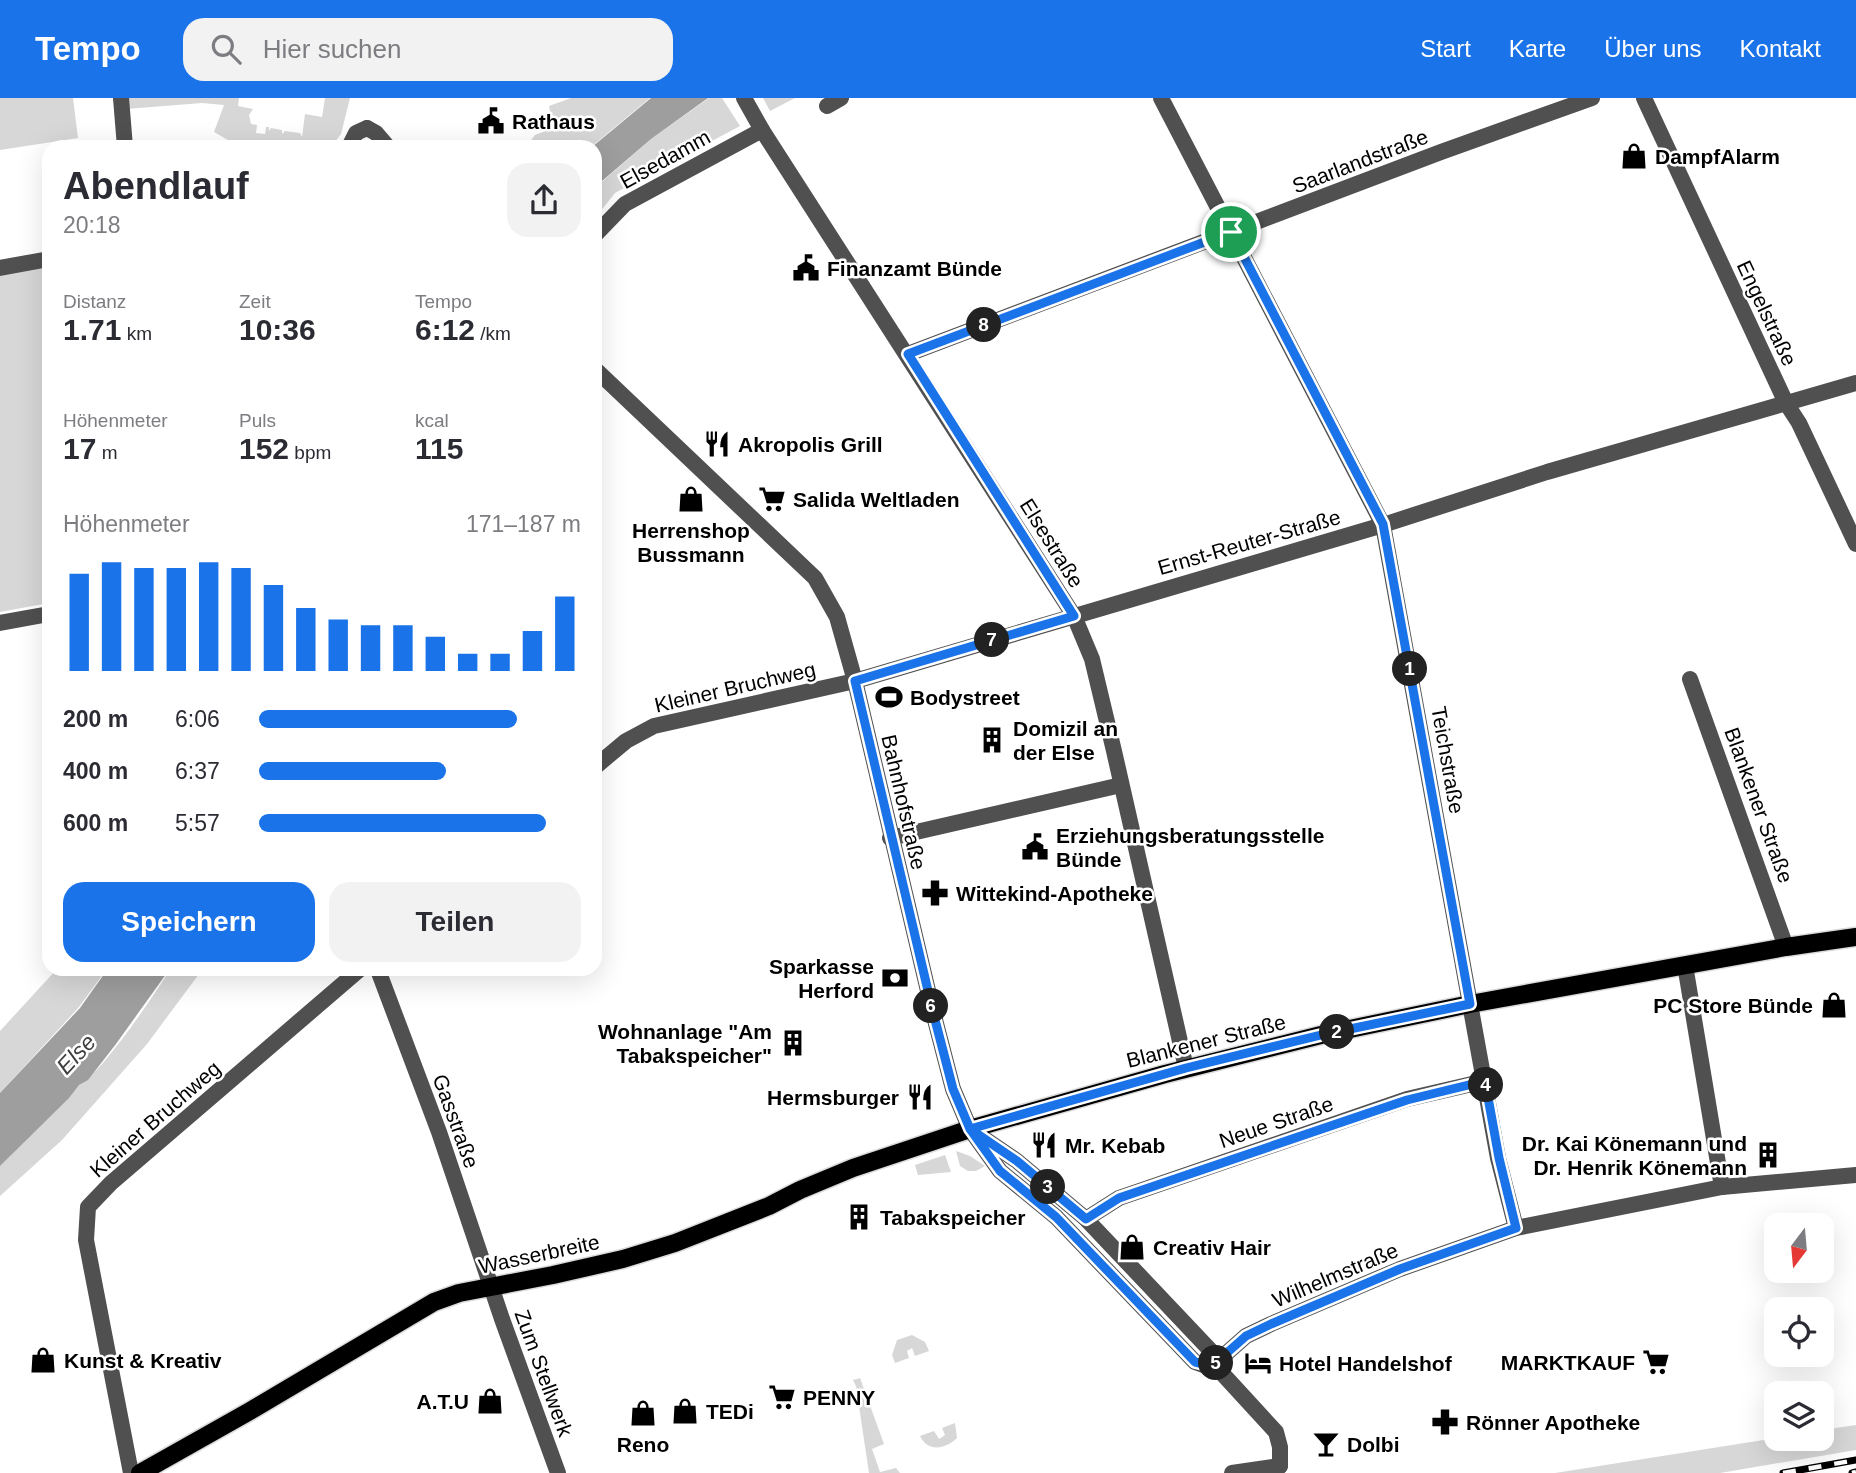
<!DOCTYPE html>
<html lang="de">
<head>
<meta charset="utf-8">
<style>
	:root { --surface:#fff; --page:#f2f2f3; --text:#2b2b33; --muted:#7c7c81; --accent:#1a73e8 }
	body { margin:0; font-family:Arial,sans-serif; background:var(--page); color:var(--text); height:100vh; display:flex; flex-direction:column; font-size:26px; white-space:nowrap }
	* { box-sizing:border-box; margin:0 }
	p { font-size:23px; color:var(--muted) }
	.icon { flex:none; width:38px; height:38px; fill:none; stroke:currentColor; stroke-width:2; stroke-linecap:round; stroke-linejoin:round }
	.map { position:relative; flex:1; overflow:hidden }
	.sheet { position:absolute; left:42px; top:42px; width:560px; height:836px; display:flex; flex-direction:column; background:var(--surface); border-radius:21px; box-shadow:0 7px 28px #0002 }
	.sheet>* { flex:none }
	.needle { width:46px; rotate:196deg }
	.buttons { position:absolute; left:1764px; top:1115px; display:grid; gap:14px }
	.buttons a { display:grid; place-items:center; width:70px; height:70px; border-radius:14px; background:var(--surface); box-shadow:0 7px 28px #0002; font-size:35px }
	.pin { position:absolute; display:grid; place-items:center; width:60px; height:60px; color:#fff; margin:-30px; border:4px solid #fff; border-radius:50%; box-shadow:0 2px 7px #0007 }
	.km { position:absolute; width:35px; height:35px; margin:-18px; border-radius:50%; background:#222; color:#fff; font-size:19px; line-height:35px; text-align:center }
	.round { display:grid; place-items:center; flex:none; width:74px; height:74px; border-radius:21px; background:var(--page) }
	.summary { display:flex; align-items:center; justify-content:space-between; height:119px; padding:0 21px }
	h1 { font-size:38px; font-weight:800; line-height:52px }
	.stats { display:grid; grid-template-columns:repeat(3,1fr); gap:10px; height:119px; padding:7px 21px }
	.stats div { display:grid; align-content:center }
	.stats b { font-size:30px; font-weight:800 }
	.stats small { font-size:19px; font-weight:400 }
	.stats p { font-size:19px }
	.chart { height:196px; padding:14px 21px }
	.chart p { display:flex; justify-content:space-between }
	.chart svg { width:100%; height:126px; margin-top:7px; stroke:var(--accent); stroke-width:6 }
	.cta { display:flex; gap:14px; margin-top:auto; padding:14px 21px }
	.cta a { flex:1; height:80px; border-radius:21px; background:var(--accent); color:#fff; font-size:28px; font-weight:800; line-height:80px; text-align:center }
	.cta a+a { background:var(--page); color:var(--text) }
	ul { padding:0 21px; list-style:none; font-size:23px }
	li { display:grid; grid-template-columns:112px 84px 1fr; align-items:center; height:52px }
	li i { height:18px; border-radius:9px; background:var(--accent) }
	header { display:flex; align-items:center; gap:42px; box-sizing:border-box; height:98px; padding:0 35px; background:var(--accent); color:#fff }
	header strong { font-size:33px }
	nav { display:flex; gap:38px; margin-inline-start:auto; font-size:24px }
	.search { width:490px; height:63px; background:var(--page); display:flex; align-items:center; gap:18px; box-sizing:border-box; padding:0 24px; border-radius:21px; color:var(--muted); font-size:26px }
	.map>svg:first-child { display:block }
	.green { fill:#d7d7d7 }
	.water { fill:#9e9e9e }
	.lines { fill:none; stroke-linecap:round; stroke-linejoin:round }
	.major-casing { stroke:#dbdbdb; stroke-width:21 }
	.minor { stroke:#505050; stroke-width:16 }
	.major { stroke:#000; stroke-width:18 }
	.rail-casing { stroke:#000; stroke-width:7 }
	.rail { stroke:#fff; stroke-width:4.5; stroke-dasharray:13; stroke-linecap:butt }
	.route-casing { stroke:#fff; stroke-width:14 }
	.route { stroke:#1a73e8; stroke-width:9 }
	.labels { text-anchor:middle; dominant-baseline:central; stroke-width:5; stroke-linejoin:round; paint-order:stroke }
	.poi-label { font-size:21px; font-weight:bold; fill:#000; stroke:#fff; text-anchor:start }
	.street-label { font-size:21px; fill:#000; stroke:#fff }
	.water-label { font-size:23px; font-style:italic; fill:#3f3f3f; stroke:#fff }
</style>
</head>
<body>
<header>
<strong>Tempo</strong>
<div class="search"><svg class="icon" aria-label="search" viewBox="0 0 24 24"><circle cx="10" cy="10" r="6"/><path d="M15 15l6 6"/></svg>Hier suchen</div>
<nav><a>Start</a><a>Karte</a><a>Über uns</a><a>Kontakt</a></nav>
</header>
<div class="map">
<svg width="1856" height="1375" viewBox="0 0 1856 1375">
	<rect width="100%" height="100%" fill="#fff"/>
	<g class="green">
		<polygon points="0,0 73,0 78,40 0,52"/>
		<polygon points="125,0 239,0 238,8 253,11 249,17 251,26 257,27 256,35 265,36 266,29 269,29 269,33 271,30 282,32 282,36 285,33 300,35 302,39 305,16 322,19 325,0 350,0 341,36 331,49 240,49 214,34 224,7 202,5 126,11"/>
		<polygon points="571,0 650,0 591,49 526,49 535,37 553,30 549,8"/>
		<polygon points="709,0 722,0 740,28 615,95 595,120 595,90 651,41"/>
		<polygon points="763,0 795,0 770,13"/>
		<polygon points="49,168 49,505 0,514 0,176"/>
		<polygon points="56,872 106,872 79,909 0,995 0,933"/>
		<path d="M170,872h32l-55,74 -85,96 -62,56v-30l79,-81c23,-12 75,-90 91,-115z"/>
		<polygon points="956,1053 970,1058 985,1068 976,1073 968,1073 960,1068"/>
		<polygon points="945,1057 951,1074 918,1077 915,1067"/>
		<polygon points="912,1237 925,1244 929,1253 915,1258 912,1250 907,1253 909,1260 895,1265 892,1257 897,1242"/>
		<polygon points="860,1280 884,1346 872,1351 880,1374 896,1370 900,1375 869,1375 856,1288 853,1282"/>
		<path d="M955,1325l2,15c-13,12 -29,14 -37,-2l14,-5 5,8 6,-4 -3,-7z"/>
		<polygon points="1856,1327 1856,1352 1720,1375 1555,1375 1776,1340 1822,1340 1822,1332"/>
	</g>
	<g class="water">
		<polygon points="651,0 708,0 651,41 595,89 595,49 592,49"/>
		<polygon points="107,872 169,872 116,946 88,982 79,987 69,1000 0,1068 0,995 80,910"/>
	</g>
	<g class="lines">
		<g class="major-casing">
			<polyline id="major" points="140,1375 250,1313 434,1204 459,1195 553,1177 623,1161 675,1145 769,1108 800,1092 853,1070 970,1031 1165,976 1321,937 1470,906 1786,849 1856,839"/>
		</g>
		<g class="minor">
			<polyline points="121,0 125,49"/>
			<polyline points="744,0 762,32 1074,518 1092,561 1114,653 1186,970"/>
			<polyline points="1161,0 1383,427 1498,1060 1516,1130"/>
			<polyline points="1644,0 1786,305 1799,325 1856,446"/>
			<polyline points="827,8 841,0"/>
			<polyline points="367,30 376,35 388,49"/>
			<polyline points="349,49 356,35 367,30"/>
			<polyline points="595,137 625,106 762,32"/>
			<polyline points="0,170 49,161"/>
			<polyline points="908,256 1441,54 1592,0"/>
			<polyline points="595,271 815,480 837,519 855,583 933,914 953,991 970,1031 1000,1073 1056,1119 1195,1264 1220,1273 1276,1334 1280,1349 1280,1368"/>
			<polyline points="0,525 49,516"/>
			<polyline points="1690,581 1786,849"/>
			<polyline points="595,669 626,643 654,628 855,583 1383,427 1547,374 1856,285"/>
			<polyline points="890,740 1121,687"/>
			<polyline points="1685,867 1722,1089"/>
			<polyline points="378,872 439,1034 502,1221 558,1375"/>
			<polyline points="979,1037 1017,1063 1086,1121 1211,1253 1212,1268"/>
			<polyline points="1086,1121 1119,1100 1407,1001 1485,983"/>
			<polyline points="1212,1268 1246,1238 1271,1226 1400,1171 1516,1130 1722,1089 1856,1077"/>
			<polyline points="131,1375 86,1142 88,1109 111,1085 359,872"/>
			<polyline points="1232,1375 1280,1368"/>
		</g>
		<use href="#major" class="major"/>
		<g class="rail-casing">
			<g id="rail">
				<polyline points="1783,1375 1856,1362"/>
				<polyline points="1852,1375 1856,1374"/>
			</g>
		</g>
		<use href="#rail" class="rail"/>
	</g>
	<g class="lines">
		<g class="route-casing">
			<polyline id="route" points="1231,134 1383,426 1470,906 1321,937 1186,970 970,1031 1017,1063 1086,1121 1119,1100 1407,1002 1485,983 1499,1060 1516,1130 1400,1171 1271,1226 1246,1238 1212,1268 1195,1264 1056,1119 1000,1073 970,1031 953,991 933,914 855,583 1074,518 908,256 1231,134"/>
		</g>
		<use href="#route" class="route"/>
	</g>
	<defs>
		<g id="civic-bare" transform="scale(2.1)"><path d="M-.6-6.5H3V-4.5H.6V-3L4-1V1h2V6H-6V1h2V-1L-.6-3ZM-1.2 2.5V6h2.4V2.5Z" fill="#000" stroke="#fff" stroke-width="2.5" paint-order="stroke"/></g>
		<g id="shop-bare" transform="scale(2.1)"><path d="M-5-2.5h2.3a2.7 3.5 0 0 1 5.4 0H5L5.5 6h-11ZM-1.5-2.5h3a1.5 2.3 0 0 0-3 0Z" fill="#000" stroke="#fff" stroke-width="2.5" paint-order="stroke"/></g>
		<g id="restaurant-bare" transform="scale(2.1)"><path d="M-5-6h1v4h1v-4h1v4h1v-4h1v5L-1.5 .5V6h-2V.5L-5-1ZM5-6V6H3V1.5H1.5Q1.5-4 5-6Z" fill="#000" stroke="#fff" stroke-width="2.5" paint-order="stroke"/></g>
		<g id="supermarket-bare" transform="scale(2.1)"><path d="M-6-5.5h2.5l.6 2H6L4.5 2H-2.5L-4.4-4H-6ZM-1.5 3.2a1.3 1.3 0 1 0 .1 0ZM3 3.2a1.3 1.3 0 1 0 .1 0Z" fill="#000" stroke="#fff" stroke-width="2.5" paint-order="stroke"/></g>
		<g id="stadium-bare" transform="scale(2.1)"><path d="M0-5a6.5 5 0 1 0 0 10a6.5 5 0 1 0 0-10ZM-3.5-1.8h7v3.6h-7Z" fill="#000" stroke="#fff" stroke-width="2.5" paint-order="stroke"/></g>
		<g id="building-bare" transform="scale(2.1)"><path d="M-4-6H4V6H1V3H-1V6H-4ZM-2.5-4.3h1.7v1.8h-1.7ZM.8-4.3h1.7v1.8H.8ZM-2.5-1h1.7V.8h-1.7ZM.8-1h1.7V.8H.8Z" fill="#000" stroke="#fff" stroke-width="2.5" paint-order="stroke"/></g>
		<g id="pharmacy-bare" transform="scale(2.1)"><path d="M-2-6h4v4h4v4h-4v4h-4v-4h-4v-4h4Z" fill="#000" stroke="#fff" stroke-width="2.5" paint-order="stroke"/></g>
		<g id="bank-bare" transform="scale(2.1)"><path d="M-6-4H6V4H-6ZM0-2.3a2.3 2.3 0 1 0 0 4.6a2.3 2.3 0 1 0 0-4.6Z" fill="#000" stroke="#fff" stroke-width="2.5" paint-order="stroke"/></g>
		<g id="hotel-bare" transform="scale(2.1)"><path d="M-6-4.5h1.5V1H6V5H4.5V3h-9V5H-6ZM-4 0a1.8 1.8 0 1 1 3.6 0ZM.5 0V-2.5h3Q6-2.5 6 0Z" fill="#000" stroke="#fff" stroke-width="2.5" paint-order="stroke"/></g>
		<g id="bar-bare" transform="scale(2.1)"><path d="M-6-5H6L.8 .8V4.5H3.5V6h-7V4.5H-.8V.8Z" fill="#000" stroke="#fff" stroke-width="2.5" paint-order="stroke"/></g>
	</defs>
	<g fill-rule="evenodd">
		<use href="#civic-bare" x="491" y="23"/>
		<use href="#shop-bare" x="1634" y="58"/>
		<use href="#civic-bare" x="806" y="170"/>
		<use href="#restaurant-bare" x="717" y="346"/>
		<use href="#shop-bare" x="691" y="401"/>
		<use href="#supermarket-bare" x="772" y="401"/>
		<use href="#stadium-bare" x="889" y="599"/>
		<use href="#building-bare" x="992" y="642"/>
		<use href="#civic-bare" x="1035" y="749"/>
		<use href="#pharmacy-bare" x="935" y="795"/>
		<use href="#bank-bare" x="895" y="880"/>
		<use href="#shop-bare" x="1834" y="907"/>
		<use href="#building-bare" x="793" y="945"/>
		<use href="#restaurant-bare" x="920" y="999"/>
		<use href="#restaurant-bare" x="1044" y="1047"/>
		<use href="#building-bare" x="1768" y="1057"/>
		<use href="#building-bare" x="859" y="1119"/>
		<use href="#shop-bare" x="1132" y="1149"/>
		<use href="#shop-bare" x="43" y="1262"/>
		<use href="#supermarket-bare" x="1656" y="1264"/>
		<use href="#hotel-bare" x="1258" y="1265"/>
		<use href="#supermarket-bare" x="782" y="1299"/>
		<use href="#shop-bare" x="490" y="1303"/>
		<use href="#shop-bare" x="685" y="1313"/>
		<use href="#shop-bare" x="643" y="1315"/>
		<use href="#pharmacy-bare" x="1445" y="1324"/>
		<use href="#bar-bare" x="1326" y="1346"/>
	</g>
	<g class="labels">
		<g class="poi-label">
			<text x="512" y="23">Rathaus</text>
			<text x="1655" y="58">DampfAlarm</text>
			<text x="827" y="170">Finanzamt Bünde</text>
			<text x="738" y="346">Akropolis Grill</text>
			<text x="793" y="401">Salida Weltladen</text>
			<text x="691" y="432" text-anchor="middle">Herrenshop<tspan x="691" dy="24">Bussmann</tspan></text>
			<text x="910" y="599">Bodystreet</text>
			<text x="1013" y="630">Domizil an<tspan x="1013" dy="24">der Else</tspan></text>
			<text x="1056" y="737">Erziehungsberatungsstelle<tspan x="1056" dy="24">Bünde</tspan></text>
			<text x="956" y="795">Wittekind-Apotheke</text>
			<text x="874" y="868" text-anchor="end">Sparkasse<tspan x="874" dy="24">Herford</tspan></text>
			<text x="1813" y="907" text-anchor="end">PC Store Bünde</text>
			<text x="772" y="933" text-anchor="end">Wohnanlage "Am<tspan x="772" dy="24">Tabakspeicher"</tspan></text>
			<text x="899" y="999" text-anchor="end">Hermsburger</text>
			<text x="1747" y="1045" text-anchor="end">Dr. Kai Könemann und<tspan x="1747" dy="24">Dr. Henrik Könemann</tspan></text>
			<text x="1065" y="1047">Mr. Kebab</text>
			<text x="880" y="1119">Tabakspeicher</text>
			<text x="1153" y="1149">Creativ Hair</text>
			<text x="64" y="1262">Kunst &amp; Kreativ</text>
			<text x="1635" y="1264" text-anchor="end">MARKTKAUF</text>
			<text x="1279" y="1265">Hotel Handelshof</text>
			<text x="803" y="1299">PENNY</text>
			<text x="469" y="1303" text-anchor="end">A.T.U</text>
			<text x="706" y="1313">TEDi</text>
			<text x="1466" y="1324">Rönner Apotheke</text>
			<text x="643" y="1346" text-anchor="middle">Reno</text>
			<text x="1347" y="1346">Dolbi</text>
		</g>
		<g class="street-label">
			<text transform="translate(665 61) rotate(-29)">Elsedamm</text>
			<text transform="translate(1360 63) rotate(-21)">Saarlandstraße</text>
			<text transform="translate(1767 215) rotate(65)">Engelstraße</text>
			<text transform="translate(1249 444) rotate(-16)">Ernst-Reuter-Straße</text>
			<text transform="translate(1052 445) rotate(58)">Elsestraße</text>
			<text transform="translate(735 589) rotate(-13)">Kleiner Bruchweg</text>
			<text transform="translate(1448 662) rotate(80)">Teichstraße</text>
			<text transform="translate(904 704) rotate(77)">Bahnhofstraße</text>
			<text transform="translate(1759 707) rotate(70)">Blankener Straße</text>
			<text transform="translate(1206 943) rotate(-14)">Blankener Straße</text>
			<text transform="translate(155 1021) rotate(-41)">Kleiner Bruchweg</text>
			<text transform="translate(456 1023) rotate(70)">Gasstraße</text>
			<text transform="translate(1276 1024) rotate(-19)">Neue Straße</text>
			<text transform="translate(539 1156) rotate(-12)">Wasserbreite</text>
			<text transform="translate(1335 1177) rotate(-23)">Wilhelmstraße</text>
			<text transform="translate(544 1275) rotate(70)">Zum Stellwerk</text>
		</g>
		<g class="water-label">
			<text transform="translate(76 956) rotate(-47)">Else</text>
		</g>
	</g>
</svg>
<div class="buttons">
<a><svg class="needle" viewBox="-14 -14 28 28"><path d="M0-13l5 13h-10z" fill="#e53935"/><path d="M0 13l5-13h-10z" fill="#7c7c81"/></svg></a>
<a><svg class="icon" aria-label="locate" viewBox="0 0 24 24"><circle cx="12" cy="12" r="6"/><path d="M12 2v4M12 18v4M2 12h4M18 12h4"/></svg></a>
<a><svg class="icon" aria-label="layers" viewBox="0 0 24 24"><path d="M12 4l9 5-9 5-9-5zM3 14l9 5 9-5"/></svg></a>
</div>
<div class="pin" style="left:1231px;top:134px;background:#1e9e55"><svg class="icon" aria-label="arrive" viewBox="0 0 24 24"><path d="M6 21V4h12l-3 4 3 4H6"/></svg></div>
<b class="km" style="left:1410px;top:571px">1</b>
<b class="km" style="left:1337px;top:934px">2</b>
<b class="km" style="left:1048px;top:1089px">3</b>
<b class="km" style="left:1486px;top:987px">4</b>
<b class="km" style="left:1216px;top:1265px">5</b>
<b class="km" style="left:931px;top:908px">6</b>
<b class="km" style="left:992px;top:542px">7</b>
<b class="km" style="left:984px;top:227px">8</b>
<section class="sheet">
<div class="summary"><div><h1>Abendlauf</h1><p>20:18</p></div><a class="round"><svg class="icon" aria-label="share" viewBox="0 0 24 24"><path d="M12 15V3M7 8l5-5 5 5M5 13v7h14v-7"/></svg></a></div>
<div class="stats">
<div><p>Distanz</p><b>1.71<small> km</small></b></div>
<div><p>Zeit</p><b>10:36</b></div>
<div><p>Tempo</p><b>6:12<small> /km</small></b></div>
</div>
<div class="stats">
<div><p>Höhenmeter</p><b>17<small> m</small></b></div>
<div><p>Puls</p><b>152<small> bpm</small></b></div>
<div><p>kcal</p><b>115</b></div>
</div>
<div class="chart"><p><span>Höhenmeter</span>171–187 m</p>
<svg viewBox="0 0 160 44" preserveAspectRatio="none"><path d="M5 44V10M15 44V6M25 44V8M35 44V8M45 44V6M55 44V8M65 44V14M75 44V22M85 44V26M95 44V28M105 44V28M115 44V32M125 44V38M135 44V38M145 44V30M155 44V18"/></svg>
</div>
<ul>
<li><b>200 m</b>6:06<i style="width:80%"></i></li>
<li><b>400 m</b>6:37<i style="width:58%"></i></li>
<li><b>600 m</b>5:57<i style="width:89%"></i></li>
</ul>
<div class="cta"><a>Speichern</a><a>Teilen</a></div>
</section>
</div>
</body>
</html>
